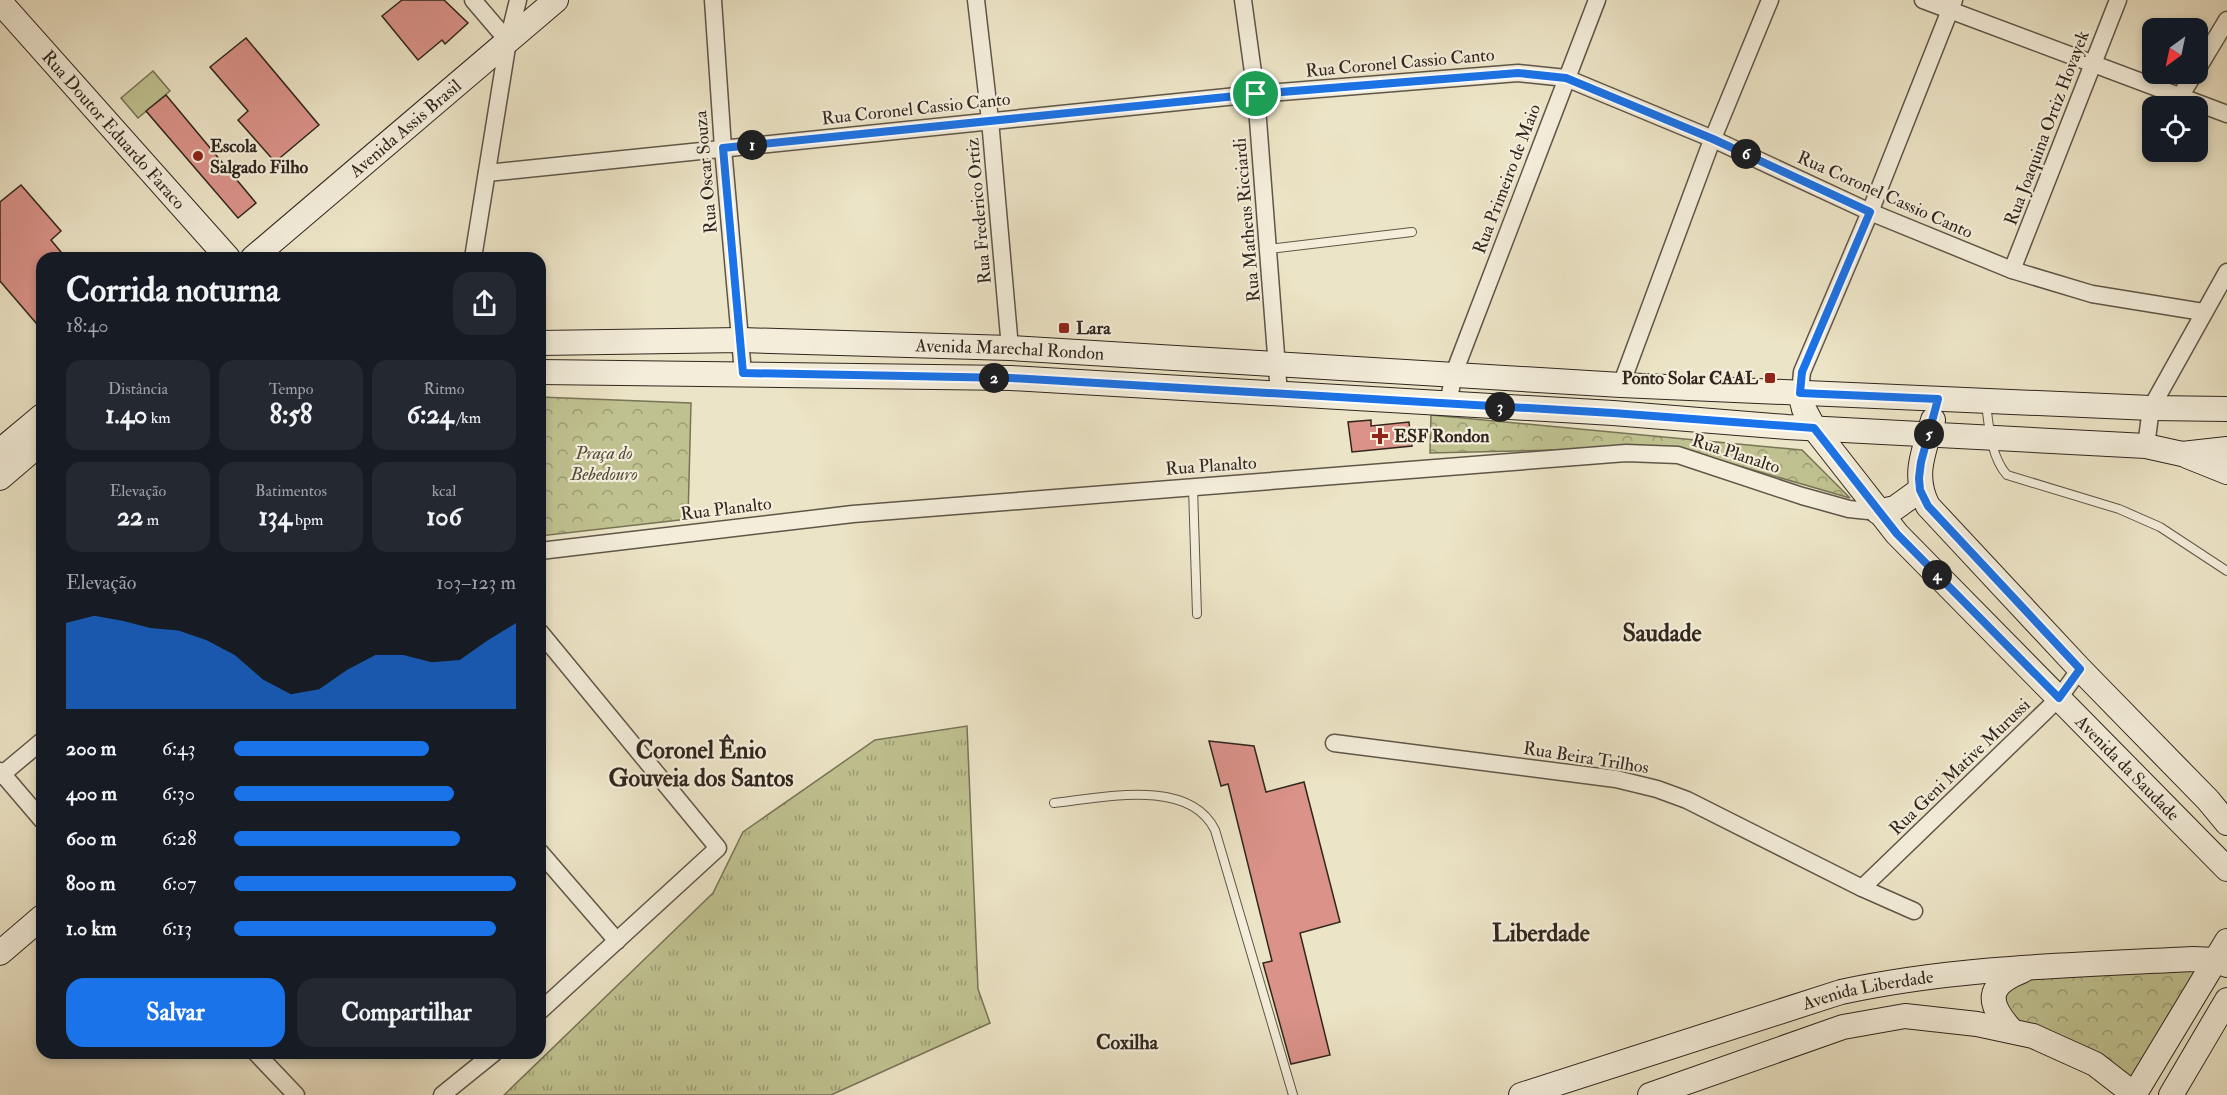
<!DOCTYPE html>
<html lang="pt">
<head>
<meta charset="utf-8">
<style>
	:root { --surface:#171b24; --page:#242831; --text:#f1f3f6; --muted:#9ea1a6; --accent:#1a73e8 }
	body { margin:0; font-family:"IM FELL Double Pica",serif; background:var(--page); color:var(--text); height:100vh; display:flex; flex-direction:column; font-size:22px; white-space:nowrap }
	* { box-sizing:border-box; margin:0 }
	p { font-size:20px; color:var(--muted) }
	.icon { flex:none; width:33px; height:33px; fill:none; stroke:currentColor; stroke-width:2; stroke-linecap:round; stroke-linejoin:round }
	.map { position:relative; flex:1; overflow:hidden }
	.panel { position:absolute; left:36px; top:252px; width:510px; height:807px; display:flex; flex-direction:column; background:var(--surface); border-radius:18px; box-shadow:0 3px 9px #0003 }
	.panel>* { flex:none }
	.needle { width:39px; rotate:213deg }
	.controls { position:absolute; left:2142px; top:18px; display:grid; gap:12px }
	.controls a { display:grid; place-items:center; width:66px; height:66px; border-radius:12px; background:var(--surface); box-shadow:0 3px 9px #0003; font-size:30px }
	.pin { position:absolute; display:grid; place-items:center; width:51px; height:51px; color:#fff; margin:-26px; border:3px solid #fff; border-radius:50%; box-shadow:0 2px 6px #0007 }
	.km { position:absolute; width:30px; height:30px; margin:-15px; border-radius:50%; background:#222; color:#fff; font-size:16px; line-height:30px; text-align:center }
	.round { display:grid; place-items:center; flex:none; width:63px; height:63px; border-radius:18px; background:var(--page) }
	.head { display:flex; align-items:center; justify-content:space-between; height:102px; padding:0 30px }
	h1 { font-size:33px; font-weight:800; line-height:45px }
	.figures { display:grid; grid-template-columns:repeat(3,1fr); gap:9px; height:102px; padding:6px 30px }
	.figures div { display:grid; align-content:center; border-radius:15px; background:var(--page); text-align:center }
	.figures b { font-size:26px; font-weight:800 }
	.figures small { font-size:16px; font-weight:400 }
	.figures p { font-size:16px }
	.chart { height:168px; padding:12px 30px }
	.chart p { display:flex; justify-content:space-between }
	.chart svg { width:100%; height:108px; margin-top:6px; fill:var(--accent); opacity:.7 }
	.primary-button { display:flex; gap:12px; margin-top:auto; padding:12px 30px }
	.primary-button a { flex:1; height:69px; border-radius:18px; background:var(--accent); color:#fff; font-size:24px; font-weight:800; line-height:69px; text-align:center }
	.primary-button a+a { background:var(--page); color:var(--text) }
	ul { padding:0 30px; list-style:none; font-size:20px }
	li { display:grid; grid-template-columns:96px 72px 1fr; align-items:center; height:45px }
	li i { height:15px; border-radius:8px; background:var(--accent) }
	.map>svg:first-child { display:block }
	.grass { fill:url(#grass-tufts); stroke:#787457; stroke-width:1.5 }
	.park { fill:url(#park-crowns); stroke:#787457; stroke-width:1.5 }
	.garden { fill:#bfc290; stroke:#787457; stroke-width:1.5 }
	.building { fill:#da9289; stroke:#30261e; stroke-width:1.5 }
	.lines { fill:none; stroke-linecap:round; stroke-linejoin:round }
	.lane-casing { stroke:#5f5648; stroke-width:10 }
	.street-casing { stroke:#5f5648; stroke-width:19 }
	.secondary-casing { stroke:#30261e; stroke-width:26 }
	.lane { stroke:#f3edda; stroke-width:8 }
	.street { stroke:#f3edda; stroke-width:16 }
	.secondary { stroke:#f3edda; stroke-width:24 }
	.route-casing { stroke:#fff; stroke-width:12 }
	.route { stroke:#1a73e8; stroke-width:8 }
	.poi-dot { fill:#8f2418; stroke:#f3edda; stroke-width:2 }
	.labels { text-anchor:middle; dominant-baseline:central; stroke-width:4.5; stroke-linejoin:round; paint-order:stroke }
	.street-label { font-size:18px; fill:#30261e; stroke:#f3edda }
	.poi-label { font-size:18px; font-weight:bold; fill:#30261e; stroke:#f3edda; text-anchor:start }
	.park-label { font-size:18px; font-style:italic; fill:#544d3a; stroke:#f3edda }
	.neighbourhood-label { font-size:20px; font-weight:bold; fill:#30261e; stroke:#f3edda }
	.district-label { font-size:24px; font-weight:bold; fill:#30261e; stroke:#f3edda }
</style>
</head>
<body>
<div class="map">
<svg width="2227" height="1095" viewBox="0 0 2227 1095">
	<defs>
		<pattern id="grass-tufts" width="24" height="20" patternUnits="userSpaceOnUse" patternTransform="scale(1.5)"><rect width="24" height="20" fill="#bfc290"/><path d="M3 7l-1-3M5 7V3M7 7l1-3M15 17l-1-3M17 17v-4M19 17l1-3" fill="none" stroke="#9c9d75"/></pattern>
		<pattern id="park-crowns" width="20" height="18" patternUnits="userSpaceOnUse" patternTransform="scale(1.5)"><rect width="20" height="18" fill="#bfc290"/><path d="M2 6a3 3 0 1 1 6 0M12 15a3 3 0 1 1 6 0" fill="none" stroke="#9c9d75"/></pattern>
	</defs>
	<rect width="100%" height="100%" fill="#ece4c6"/>
	<filter id="stains"><feTurbulence type="fractalNoise" baseFrequency=".00333" numOctaves="4"/><feColorMatrix values="0 0 0 0 .2 0 0 0 0 .09 0 0 0 0 .02 0 0 0 .5 -.17"/></filter>
	<radialGradient id="worn" r=".72"><stop offset=".6" stop-color="#630" stop-opacity="0"/><stop offset="1" stop-color="#630" stop-opacity=".3"/></radialGradient>
	<polygon class="grass" points="967,726 978,989 990,1023 831,1095 504,1095 713,893 743,832 875,740"/>
	<g class="park">
		<polygon points="540,397 691,403 688,519 540,536"/>
		<polygon points="1431,415 1802,450 1850,498 1674,447 1430,453"/>
		<polygon points="2202,967 2132,1083 2014,1027 1998,995 2029,975"/>
	</g>
	<polygon class="garden" points="153,71 170,91 138,118 121,98"/>
	<g class="building">
		<polygon points="402,0 444,0 468,23 445,44 442,40 418,60 382,16"/>
		<polygon points="246,38 319,125 275,162 238,120 248,111 210,67"/>
		<polygon points="166,95 256,203 238,218 146,111"/>
		<polygon points="21,185 61,231 51,240 66,258 42,258 42,330 0,281 0,202"/>
		<polygon points="1371,420 1371,426 1409,422 1412,446 1352,452 1348,422"/>
		<polygon points="1209,741 1254,746 1266,792 1304,782 1340,922 1300,933 1330,1055 1291,1064 1263,963 1272,961 1228,784 1221,786"/>
	</g>
	<g class="lines">
		<g class="lane-casing">
			<g id="lane">
				<polyline points="1269,249 1412,232"/>
				<path d="M1986,404c3,23 5,53 21,71l112,34 41,18 67,44"/>
				<polyline points="1193,487 1197,614"/>
				<path d="M1054,803c47,-5 135,-26 161,27l78,265"/>
			</g>
		</g>
		<g class="street-casing">
			<g id="street">
				<polyline points="473,0 508,41"/>
				<polyline points="713,0 723,148 743,373"/>
				<polyline points="976,0 990,120 1010,348"/>
				<polyline points="1243,0 1256,94 1279,394"/>
				<polyline points="1923,0 2227,114"/>
				<polyline points="2198,68 2227,20"/>
				<polyline points="2181,95 2194,74"/>
				<polyline points="487,173 1256,94 1518,73 1566,78 1713,139 1870,212 2012,270 2092,294 2203,312"/>
				<polyline points="473,258 508,41 518,0"/>
				<polyline points="2012,270 2118,0"/>
				<polyline points="1621,385 1709,148 1770,0"/>
				<polyline points="1800,393 1802,372 1870,212 1954,0"/>
				<polyline points="1448,404 1454,373 1597,0"/>
				<polyline points="2146,446 2151,408 2227,272"/>
				<polyline points="540,551 853,514 1626,453 1678,455 1802,496 1849,509 1878,512"/>
				<polyline points="540,632 718,848 540,1011"/>
				<polyline points="1334,743 1616,779 1657,789 1687,800 1862,888 1914,911"/>
				<polyline points="0,771 42,820"/>
				<polyline points="0,776 42,741"/>
				<polyline points="540,852 617,941"/>
				<polyline points="1862,888 2059,698 2080,669"/>
				<polyline points="256,1053 296,1095"/>
				<polyline points="442,1095 494,1053"/>
			</g>
		</g>
		<g class="secondary-casing">
			<g id="secondary">
				<path id="s1" d="M0,2l228,256"/>
				<path id="s2" d="M253,258l303,-258"/>
				<path id="s3" d="M540,343l201,-3 269,8 611,37 530,23 76,1"/>
				<polyline points="540,372 1011,378 1613,413 1787,427 2146,446 2182,454 2227,449"/>
				<path id="s4" d="M1800,393l4,16 10,19 83,106 330,335"/>
				<path d="M1933,420c-9,31 -21,56 -5,86l152,163 128,131 19,23"/>
				<polyline points="0,451 42,416"/>
				<polyline points="2187,456 2227,472"/>
				<polyline points="0,478 42,442"/>
				<polyline points="1878,512 1895,508 1920,490"/>
				<polyline points="0,953 42,917"/>
				<path d="M2012,1031c-25,-28 -27,-45 10,-60"/>
				<path id="s5" d="M1521,1095l320,-103c115,-25 234,-27 352,-33l23,1 11,5"/>
				<polyline points="1650,1095 1843,1027 1905,1016 1977,1024 2033,1036 2095,1064 2135,1095"/>
				<polyline points="2134,1095 2227,941"/>
				<polyline points="2171,1095 2227,1000"/>
			</g>
		</g>
		<use href="#lane" class="lane"/>
		<use href="#street" class="street"/>
		<use href="#secondary" class="secondary"/>
	</g>
	<g class="lines">
		<g class="route-casing">
			<polygon id="route" points="1518,73 1566,78 1713,139 1870,212 1802,372 1800,393 1938,399 1921,462 1919,478 1920,490 1928,506 2080,669 2059,698 1897,534 1814,428 1613,413 1011,378 743,373 723,148 1256,94"/>
		</g>
		<use href="#route" class="route"/>
	</g>
	<g class="poi-dot">
		<circle cx="198" cy="156" r="6"/>
		<rect x="1058" y="322" width="12" height="12" rx="3"/>
		<rect x="1764" y="372" width="12" height="12" rx="3"/>
		<path d="M1377 427h6v6h6v6h-6v6h-6v-6h-6v-6h6z"/>
	</g>
	<g class="labels">
		<g class="street-label">
			<text transform="translate(1400 63) rotate(-5)">Rua Coronel Cassio Canto</text>
			<text transform="translate(916 109) rotate(-6)">Rua Coronel Cassio Canto</text>
			<text transform="translate(2047 128) rotate(-69)">Rua Joaquina Ortiz Hovayek</text>
			<text stroke="none"><textPath href="#s2" startOffset="200">Avenida Assis Brasil</textPath></text>
			<text stroke="none"><textPath href="#s1" startOffset="171">Rua Doutor Eduardo Faraco</textPath></text>
			<text transform="translate(706 172) rotate(-95)">Rua Oscar Souza</text>
			<text transform="translate(1507 179) rotate(-69)">Rua Primeiro de Maio</text>
			<text transform="translate(1885 195) rotate(24)">Rua Coronel Cassio Canto</text>
			<text transform="translate(979 211) rotate(-95)">Rua Frederico Ortiz</text>
			<text transform="translate(1247 220) rotate(-95)">Rua Matheus Ricciardi</text>
			<text stroke="none"><textPath href="#s3" startOffset="470">Avenida Marechal Rondon</textPath></text>
			<text transform="translate(1736 454) rotate(18)">Rua Planalto</text>
			<text transform="translate(1211 466) rotate(-4)">Rua Planalto</text>
			<text transform="translate(726 509) rotate(-7)">Rua Planalto</text>
			<text transform="translate(1586 758) rotate(9)">Rua Beira Trilhos</text>
			<text transform="translate(1960 767) rotate(-44)">Rua Geni Mative Murussi</text>
			<text stroke="none"><textPath href="#s4" startOffset="501">Avenida da Saudade</textPath></text>
			<text stroke="none"><textPath href="#s5" startOffset="363">Avenida Liberdade</textPath></text>
		</g>
		<g class="poi-label">
			<text x="210" y="146">Escola<tspan x="210" dy="21">Salgado Filho</tspan></text>
			<text x="1076" y="328">Lara</text>
			<text x="1758" y="378" text-anchor="end">Ponto Solar CAAL</text>
			<text x="1394" y="436">ESF Rondon</text>
		</g>
		<g class="park-label">
			<text x="604" y="453">Praça do<tspan x="604" dy="21">Bebedouro</tspan></text>
		</g>
		<g class="neighbourhood-label">
			<text x="1127" y="1042">Coxilha</text>
		</g>
		<g class="district-label">
			<text x="1662" y="633">Saudade</text>
			<text x="701" y="750">Coronel Ênio<tspan x="701" dy="28">Gouveia dos Santos</tspan></text>
			<text x="1541" y="933">Liberdade</text>
		</g>
	</g>
	<rect width="100%" height="100%" filter="url(#stains)"/>
	<rect width="100%" height="100%" fill="url(#worn)"/>
</svg>
<div class="controls">
<a><svg class="needle" viewBox="-14 -14 28 28"><path d="M0-13l5 13h-10z" fill="#e53935"/><path d="M0 13l5-13h-10z" fill="#9ea1a6"/></svg></a>
<a><svg class="icon" aria-label="locate" viewBox="0 0 24 24"><circle cx="12" cy="12" r="6"/><path d="M12 2v4M12 18v4M2 12h4M18 12h4"/></svg></a>
</div>
<div class="pin" style="left:1256px;top:94px;background:#1e9e55"><svg class="icon" aria-label="arrive" viewBox="0 0 24 24"><path d="M6 21V4h12l-3 4 3 4H6"/></svg></div>
<b class="km" style="left:752px;top:145px">1</b>
<b class="km" style="left:994px;top:378px">2</b>
<b class="km" style="left:1500px;top:407px">3</b>
<b class="km" style="left:1937px;top:575px">4</b>
<b class="km" style="left:1929px;top:434px">5</b>
<b class="km" style="left:1746px;top:154px">6</b>
<section class="panel">
<div class="head"><div><h1>Corrida noturna</h1><p>18:40</p></div><a class="round"><svg class="icon" aria-label="share" viewBox="0 0 24 24"><path d="M12 15V3M7 8l5-5 5 5M5 13v7h14v-7"/></svg></a></div>
<div class="figures">
<div><p>Distância</p><b>1.40<small> km</small></b></div>
<div><p>Tempo</p><b>8:58</b></div>
<div><p>Ritmo</p><b>6:24<small> /km</small></b></div>
</div>
<div class="figures">
<div><p>Elevação</p><b>22<small> m</small></b></div>
<div><p>Batimentos</p><b>134<small> bpm</small></b></div>
<div><p>kcal</p><b>106</b></div>
</div>
<div class="chart"><p><span>Elevação</span>103–123 m</p>
<svg viewBox="0 0 160 44" preserveAspectRatio="none"><path d="M0 44V9L10 6L20 8L30 11L40 12L50 16L60 22L70 32L80 38L90 36L100 28L110 22L120 22L130 25L140 24L150 16L160 9V44z"/></svg>
</div>
<ul>
<li><b>200 m</b>6:43<i style="width:69%"></i></li>
<li><b>400 m</b>6:30<i style="width:78%"></i></li>
<li><b>600 m</b>6:28<i style="width:80%"></i></li>
<li><b>800 m</b>6:07<i style="width:100%"></i></li>
<li><b>1.0 km</b>6:13<i style="width:93%"></i></li>
</ul>
<div class="primary-button"><a>Salvar</a><a>Compartilhar</a></div>
</section>
</div>
</body>
</html>
